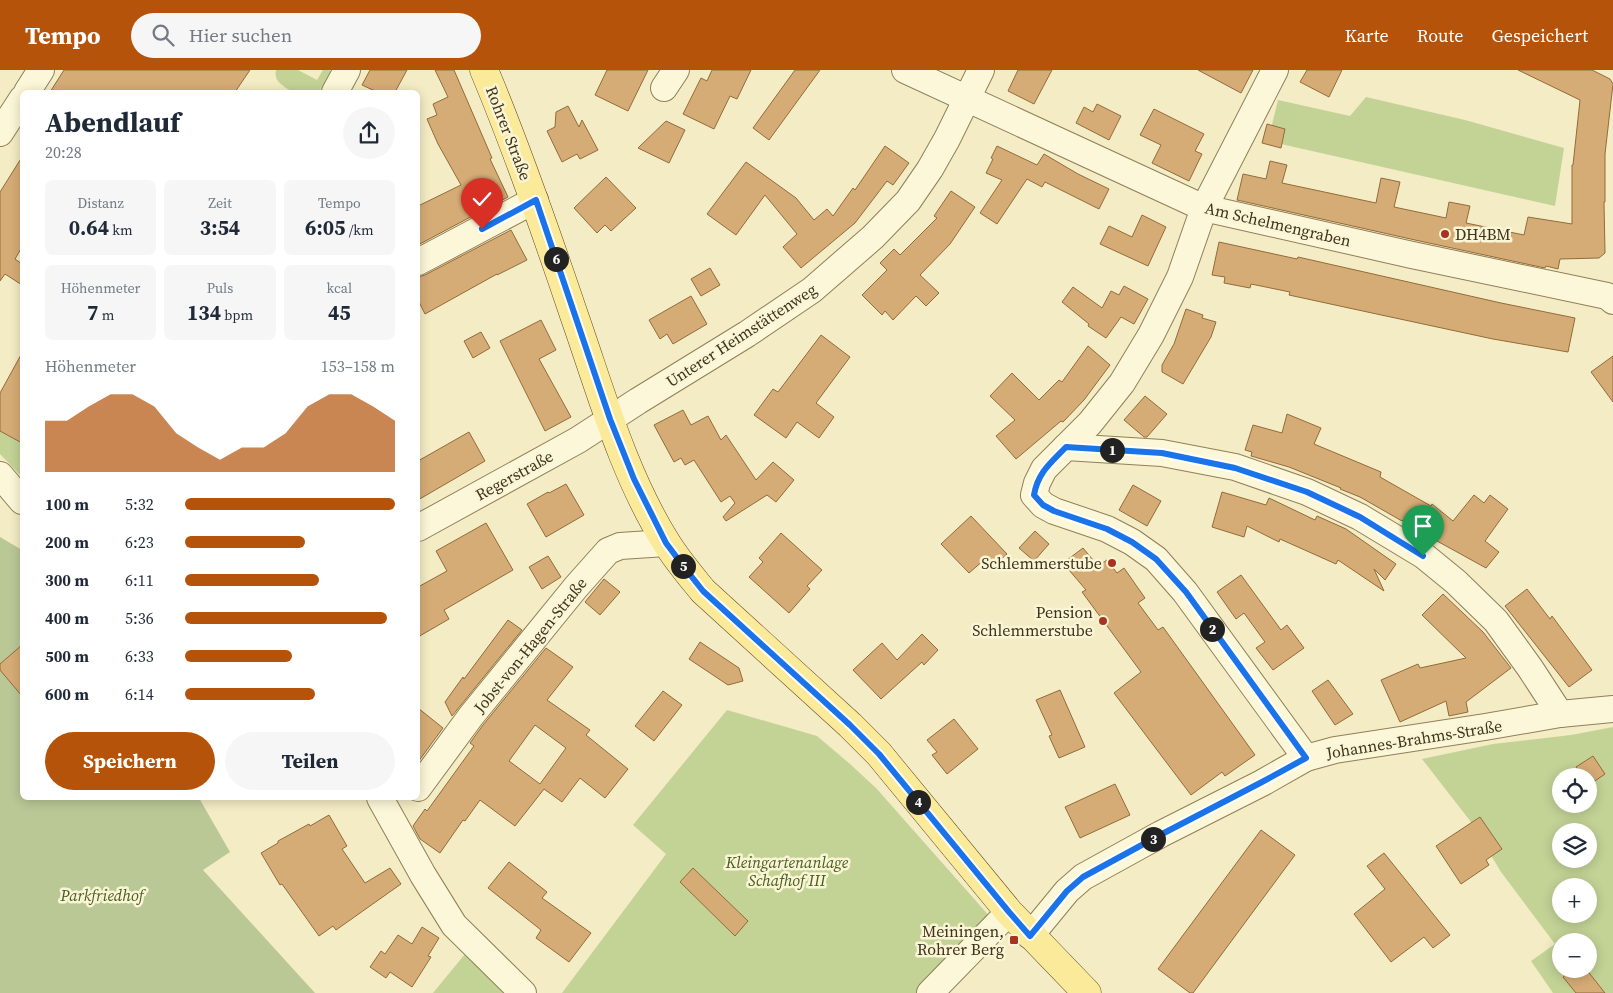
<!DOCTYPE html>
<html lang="de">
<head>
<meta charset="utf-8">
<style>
	:root { --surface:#fff; --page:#f6f6f7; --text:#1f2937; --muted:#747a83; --accent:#b45309 }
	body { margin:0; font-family:"Source Serif 4",serif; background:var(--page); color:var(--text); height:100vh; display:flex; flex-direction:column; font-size:19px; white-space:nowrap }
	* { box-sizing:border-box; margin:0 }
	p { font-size:16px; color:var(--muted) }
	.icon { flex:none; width:28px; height:28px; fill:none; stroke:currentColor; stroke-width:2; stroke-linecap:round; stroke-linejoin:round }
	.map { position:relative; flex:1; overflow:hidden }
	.sheet { position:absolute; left:20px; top:20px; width:400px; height:710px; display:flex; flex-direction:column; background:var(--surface); border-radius:8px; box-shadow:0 2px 12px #0003 }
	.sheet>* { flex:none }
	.buttons { position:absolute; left:1552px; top:698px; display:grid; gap:10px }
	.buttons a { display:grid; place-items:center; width:45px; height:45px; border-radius:50%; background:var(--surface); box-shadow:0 2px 12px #0003; font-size:25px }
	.pin { position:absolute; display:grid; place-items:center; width:42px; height:42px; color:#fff; margin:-51px -21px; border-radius:50% 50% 50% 0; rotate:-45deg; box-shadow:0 0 5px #0007 }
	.pin .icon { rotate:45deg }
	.km { position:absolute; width:25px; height:25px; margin:-12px; border-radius:50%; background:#222; color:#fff; font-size:14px; line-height:25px; text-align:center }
	.round { display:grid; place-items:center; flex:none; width:52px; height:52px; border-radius:26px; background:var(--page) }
	.head { display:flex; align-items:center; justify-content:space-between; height:85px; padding:0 25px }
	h1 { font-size:28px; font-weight:700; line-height:38px }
	.metrics { display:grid; grid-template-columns:repeat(3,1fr); gap:8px; height:85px; padding:5px 25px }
	.metrics div { display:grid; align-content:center; border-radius:8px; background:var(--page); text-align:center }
	.metrics b { font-size:21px; font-weight:700 }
	.metrics small { font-size:14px; font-weight:400 }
	.metrics p { font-size:14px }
	.chart { height:140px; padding:10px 25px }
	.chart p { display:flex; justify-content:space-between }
	.chart svg { width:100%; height:90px; margin-top:5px; fill:var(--accent); opacity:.7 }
	.button { display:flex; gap:10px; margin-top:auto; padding:10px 25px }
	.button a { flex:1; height:58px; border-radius:30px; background:var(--accent); color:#fff; font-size:20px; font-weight:700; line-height:58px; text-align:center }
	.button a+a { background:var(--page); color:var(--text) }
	ul { padding:0 25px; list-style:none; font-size:16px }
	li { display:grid; grid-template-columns:80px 60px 1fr; align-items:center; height:38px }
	li i { height:12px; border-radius:6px; background:var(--accent) }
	header { display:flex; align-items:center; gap:30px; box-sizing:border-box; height:70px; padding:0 25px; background:var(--accent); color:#fff }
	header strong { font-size:24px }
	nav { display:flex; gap:28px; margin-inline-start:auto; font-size:18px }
	.search { width:350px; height:45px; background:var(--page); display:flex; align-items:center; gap:12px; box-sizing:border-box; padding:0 18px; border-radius:28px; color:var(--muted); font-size:19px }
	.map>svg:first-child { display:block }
	.green { fill:#c3d396; fill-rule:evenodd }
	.cemetery { fill:#bac896 }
	.building { fill:#d6ac76; stroke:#936b3a; fill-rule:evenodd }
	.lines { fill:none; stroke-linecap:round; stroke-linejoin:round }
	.minor-casing { stroke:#917f58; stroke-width:28 }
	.major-casing { stroke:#5f4b2c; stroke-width:29 }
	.minor { stroke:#fdf7d9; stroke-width:26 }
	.major { stroke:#faea99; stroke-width:28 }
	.route-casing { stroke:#fff; stroke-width:10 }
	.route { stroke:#1a73e8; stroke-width:6 }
	.poi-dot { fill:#a83320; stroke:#faf5d5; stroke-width:2 }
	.labels { text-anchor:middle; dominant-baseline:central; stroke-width:5; stroke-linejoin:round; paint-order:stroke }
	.street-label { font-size:16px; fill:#3f331d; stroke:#faf5d5 }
	.poi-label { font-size:16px; fill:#3f331d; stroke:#faf5d5; text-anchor:end }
	.park-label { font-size:16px; font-style:italic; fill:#465e22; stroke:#faf5d5 }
</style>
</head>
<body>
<header>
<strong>Tempo</strong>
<div class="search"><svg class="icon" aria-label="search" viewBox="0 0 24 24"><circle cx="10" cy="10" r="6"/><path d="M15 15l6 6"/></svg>Hier suchen</div>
<nav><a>Karte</a><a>Route</a><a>Gespeichert</a></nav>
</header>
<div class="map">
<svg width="1613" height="923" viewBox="0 0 1613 923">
	<rect width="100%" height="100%" fill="#f3ecc4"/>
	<g class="green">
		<path d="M276,0h22l19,10 6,-10h6l2,1 -12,21c-16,1 -25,4 -38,-8 -5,-4 -6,-8 -5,-14z"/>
		<polygon points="1366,27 1465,50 1564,78 1555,136 1268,71 1278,30 1350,46"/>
		<polygon points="0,361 22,373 22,402 21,406 0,384"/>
		<polygon points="727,640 817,666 850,694 876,718 991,848 917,923 562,923 666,784 633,755"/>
		<path d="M1613,657v266h-60l-22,-32 24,-17 -54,-72 -30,-50 -49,-63 71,-15 78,-9zM1561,706h28v28h-28zM1561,761h28v28h-28zM1561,816h28v28h-28zM1561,871h28v28h-28z"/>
		<polygon points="465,884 505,923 433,923"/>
	</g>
	<polygon class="cemetery" points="0,467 22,480 22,728 199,728 230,782 203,800 315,923 0,923"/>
	<g class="building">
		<polygon points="64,0 250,0 235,22 50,22"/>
		<polygon points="370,0 407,0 395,22 377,22 362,15"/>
		<polygon points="435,0 454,0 492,88 490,89 508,127 418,175 418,136 461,115 438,74 427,49 437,45 433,34 448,27"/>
		<polygon points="607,0 648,0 628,41 595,25"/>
		<polygon points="712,0 751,0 737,29 730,26 714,59 683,44 701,8 707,11"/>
		<polygon points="795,0 820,0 769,70 753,58"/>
		<polygon points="1018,0 1052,0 1034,34 1008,21"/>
		<polygon points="1198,0 1253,0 1241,23"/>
		<polygon points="1307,0 1342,0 1329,27 1300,12"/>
		<polygon points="1518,0 1592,0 1610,9 1613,14 1605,84 1605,132 1604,132 1605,183 1599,188 1560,189 1558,199 1546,196 1545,198 1415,170 1237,130 1243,104 1266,109 1270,91 1287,95 1282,113 1376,133 1381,108 1400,112 1394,137 1446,148 1449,132 1470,136 1466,153 1524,165 1528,147 1572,154 1572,95 1573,95 1580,30"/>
		<polygon points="1097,34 1121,46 1109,70 1076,53 1084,37 1093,42"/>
		<polygon points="568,36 579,57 582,50 598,80 580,89 577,84 562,92 547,61 555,57 556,42"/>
		<polygon points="1154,39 1204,64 1195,81 1202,84 1189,111 1152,93 1161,75 1140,65"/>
		<polygon points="666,51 685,60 669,93 638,78"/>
		<polygon points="1267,54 1285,59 1281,78 1262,73"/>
		<polygon points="885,76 909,93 893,115 887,111 855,153 801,198 783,177 797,164 765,125 736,165 707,144 746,92 796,128 814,150 827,139 833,146 853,118 855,120"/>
		<polygon points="997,76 1037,95 1044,84 1078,104 1109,119 1099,139 1045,112 1042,117 1027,109 997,154 980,143 1002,110 986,103 993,89 991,88"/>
		<polygon points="22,87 22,177 15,189 22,194 22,215 5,204 0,211 0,122"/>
		<polygon points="606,107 636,138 611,161 605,155 597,163 574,138"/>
		<polygon points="951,121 975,137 950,174 920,205 939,223 926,236 916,226 893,250 885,241 882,245 862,225 887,200 880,193 894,179 900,185 937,148 934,146"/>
		<polygon points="1142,145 1166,157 1148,196 1100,174 1109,156 1132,167"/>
		<polygon points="511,160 527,190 497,205 497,204 425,244 418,230 418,207 425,205"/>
		<polygon points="1219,172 1297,189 1298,187 1501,233 1575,248 1568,282 1493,269 1372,243 1289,225 1290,222 1251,214 1250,218 1224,213 1225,207 1212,205"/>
		<polygon points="710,198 720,215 701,226 691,209"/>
		<polygon points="1124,216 1148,229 1134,254 1121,247 1106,268 1088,256 1089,254 1062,232 1073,217 1102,238 1111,221 1119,225"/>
		<polygon points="691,226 707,254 673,274 667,264 660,269 649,250"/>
		<polygon points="1186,239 1203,245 1202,248 1216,252 1211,267 1183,314 1162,302 1162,295 1174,274"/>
		<polygon points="541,250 556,280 539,289 571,347 545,361 500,271"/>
		<polygon points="481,262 490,278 473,288 464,271"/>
		<polygon points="821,265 850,287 816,333 834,347 819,368 797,352 786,368 754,345 773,319 778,322"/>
		<polygon points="1088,276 1110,295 1084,330 1063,352 1061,351 1016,389 996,366 1015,350 990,326 1012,303 1039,330 1059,310 1062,312"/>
		<polygon points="22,283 22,373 0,361 0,323"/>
		<polygon points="1613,286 1613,332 1591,302"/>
		<polygon points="1145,326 1167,344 1147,367 1144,367 1124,350"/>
		<polygon points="683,340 691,355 708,346 721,370 726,365 756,410 773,392 794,410 776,432 767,425 726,451 723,447 735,433 730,426 721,432 694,390 685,395 681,388 674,392 654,355"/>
		<polygon points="1287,344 1321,358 1314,374 1381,402 1380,407 1431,436 1432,434 1453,451 1474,425 1484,433 1490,425 1508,439 1485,471 1499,482 1486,498 1428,466 1405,448 1402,451 1360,427 1340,419 1341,418 1289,397 1251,386 1252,382 1245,380 1253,355 1282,363"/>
		<polygon points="469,362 485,391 418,430 418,391"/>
		<polygon points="566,414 584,445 546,467 527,434 548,422 549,423"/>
		<polygon points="1133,415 1161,431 1147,456 1119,440"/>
		<polygon points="1222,422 1266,435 1269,428 1315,450 1317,446 1346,459 1396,494 1385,510 1374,499 1384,521 1338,490 1336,494 1280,469 1279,472 1247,456 1244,467 1212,457"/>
		<polygon points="971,446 1007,484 991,498 984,490 969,503 941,474"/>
		<polygon points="486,453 513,500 444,540 449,549 418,567 418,517 447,501 436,481"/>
		<polygon points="1035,461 1049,474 1034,491 1019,478"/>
		<polygon points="781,463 822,500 807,516 810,519 789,543 749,507 763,492 759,488"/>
		<polygon points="1083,478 1098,496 1107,490 1117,503 1124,498 1145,528 1138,533 1158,560 1163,557 1255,685 1225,706 1222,702 1191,725 1114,623 1141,602 1082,522 1086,520 1063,493"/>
		<polygon points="548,486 561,507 542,519 529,497"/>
		<polygon points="1241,505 1281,560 1287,555 1304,578 1273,600 1256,578 1265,572 1244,543 1236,549 1217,522"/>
		<polygon points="604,509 620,522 600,545 585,532"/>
		<polygon points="1527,519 1550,549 1552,546 1592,600 1569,617 1505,536"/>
		<polygon points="1443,524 1483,562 1511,598 1466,632 1468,642 1449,646 1446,631 1400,652 1381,610 1418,594 1420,598 1466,588 1422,545"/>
		<polygon points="508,550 522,560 452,646 445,632 463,607 464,609"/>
		<polygon points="922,564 938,580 924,595 922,592 881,629 853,600 882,573 897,590"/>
		<polygon points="700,572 739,598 743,611 728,615 689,589"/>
		<polygon points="22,575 22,626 0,600 0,594"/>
		<path d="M546,578l27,19 -26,33 43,30 -4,5 42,34 -23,29 -25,-20 -18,24 -18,-13 -29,37 -35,-26 -15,21 -2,-1 -23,33 -20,-14 -7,-13 12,-17 2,2 47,-65 -4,-3 13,-18zM535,655l31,23 -26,36 -31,-23z"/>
		<polygon points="1328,610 1353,644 1335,655 1312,621"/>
		<polygon points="1060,620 1085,677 1059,688 1049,666 1052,665 1036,630"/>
		<polygon points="663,621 682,635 654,671 635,656"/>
		<polygon points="418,638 443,658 418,692"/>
		<polygon points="954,649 978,679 947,704 932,685 937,682 927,670"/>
		<polygon points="1593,686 1605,704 1589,715 1589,706 1582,706 1576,697"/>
		<polygon points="1115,714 1130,745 1080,768 1065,737"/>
		<polygon points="329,745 347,776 342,779 365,813 390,798 401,814 336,860 333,856 319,866 282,814 280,815 261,783 278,773 278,771 309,754 310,756"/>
		<polygon points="1480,747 1502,779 1486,790 1489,795 1461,814 1436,776"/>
		<polygon points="1261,760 1295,785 1193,923 1190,923 1158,899"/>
		<polygon points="1384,783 1450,865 1433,878 1424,867 1391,892 1354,844 1385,819 1367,796"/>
		<polygon points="509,792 547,822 542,828 591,863 569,892 536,868 541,860 488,818"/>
		<polygon points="693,798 748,851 735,866 680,812"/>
		<polygon points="422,857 439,868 428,886 431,887 412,917 390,902 386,908 370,897 381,881 385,884 398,865 412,874"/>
		<polygon points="1573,899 1586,899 1605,923 1576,923 1563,907"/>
	</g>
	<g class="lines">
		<g class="minor-casing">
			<g id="minor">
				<polyline points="905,0 1204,138 1412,185 1607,226 1613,231"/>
				<polyline points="1275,0 1204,138 1180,207 1151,265 1122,313 1090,353 1044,399 1037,413 1034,425 1043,435 1054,441 1107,459 1132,472 1156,489 1185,522 1306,688"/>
				<polyline points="664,18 676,0"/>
				<polyline points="27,22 41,0"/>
				<polyline points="335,22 347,0"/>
				<polyline points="0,63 22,29"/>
				<polyline points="418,192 535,130"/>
				<polyline points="1066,377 1162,383 1235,397 1307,422 1360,447 1423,485 1456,512 1496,551 1530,598 1560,644"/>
				<polyline points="0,405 22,431"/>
				<polyline points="418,458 578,370 638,331 747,264 812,220 873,167 908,131 930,99 947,69 981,0"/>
				<polyline points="418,718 471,646 576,517 608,481 620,476 666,473"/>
				<polyline points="380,728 423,805 454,855 523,923"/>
				<polyline points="1030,866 1067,821 1083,807 1161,764 1262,713 1306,688 1335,680 1485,657 1560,644 1613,639"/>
				<polyline points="930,923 1009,842"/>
			</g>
		</g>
		<g class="major-casing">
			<path id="major" d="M484,0c34,81 62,162 90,245 27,77 49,158 92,227 11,18 24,33 37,49l147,134 29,29 130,158 78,81"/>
		</g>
		<use href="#minor" class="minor"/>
		<use href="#major" class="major"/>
	</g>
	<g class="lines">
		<g class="route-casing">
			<path id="route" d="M482,159l54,-29 74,219 24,60 32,64 18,24 19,24 147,134 29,29 130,158 21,24 37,-45 16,-14 79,-43 100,-52 44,-24 -120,-166 -30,-33 -24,-17 -25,-13 -53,-18 -11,-6 -9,-10c4,-23 17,-32 32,-48l96,6 73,15 72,24 53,25 63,39"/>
		</g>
		<use href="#route" class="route"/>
	</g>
	<g class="poi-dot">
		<circle cx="1445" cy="164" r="5"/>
		<circle cx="1112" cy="493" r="5"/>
		<circle cx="1103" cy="551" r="5"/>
		<rect x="1009" y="865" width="10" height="10" rx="2.5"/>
	</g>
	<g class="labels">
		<g class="street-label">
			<text transform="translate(509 63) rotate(69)">Rohrer Straße</text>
			<text transform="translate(1278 154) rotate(13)">Am Schelmengraben</text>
			<text transform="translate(741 265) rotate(-33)">Unterer Heimstättenweg</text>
			<text transform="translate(514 405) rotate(-29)">Regerstraße</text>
			<text transform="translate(530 575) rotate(-51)">Jobst-von-Hagen-Straße</text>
			<text transform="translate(1414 669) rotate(-9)">Johannes-Brahms-Straße</text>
		</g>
		<g class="poi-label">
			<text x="1455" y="164" text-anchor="start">DH4BM</text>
			<text x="1102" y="493">Schlemmerstube</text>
			<text x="1093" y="542">Pension<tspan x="1093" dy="18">Schlemmerstube</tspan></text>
			<text x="1004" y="861">Meiningen,<tspan x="1004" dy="18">Rohrer Berg</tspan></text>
		</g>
		<g class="park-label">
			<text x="787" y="792">Kleingartenanlage<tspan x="787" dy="18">Schafhof III</tspan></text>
			<text x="102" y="825">Parkfriedhof</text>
		</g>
	</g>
</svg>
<div class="buttons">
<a><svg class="icon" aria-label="locate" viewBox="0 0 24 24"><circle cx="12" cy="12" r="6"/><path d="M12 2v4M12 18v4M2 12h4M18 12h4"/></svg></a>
<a><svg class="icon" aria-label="layers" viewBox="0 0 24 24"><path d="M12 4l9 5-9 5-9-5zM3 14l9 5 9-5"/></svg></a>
<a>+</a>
<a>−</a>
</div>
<div class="pin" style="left:1423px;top:486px;background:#1e9e55"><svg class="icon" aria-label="arrive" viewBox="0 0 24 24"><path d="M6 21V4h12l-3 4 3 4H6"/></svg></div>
<div class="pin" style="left:482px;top:159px;background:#d93025"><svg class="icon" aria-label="check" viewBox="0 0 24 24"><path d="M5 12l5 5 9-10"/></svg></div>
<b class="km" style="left:1112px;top:380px">1</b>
<b class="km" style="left:1212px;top:559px">2</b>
<b class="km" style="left:1153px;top:769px">3</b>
<b class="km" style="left:918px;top:732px">4</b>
<b class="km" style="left:683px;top:496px">5</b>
<b class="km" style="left:556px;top:189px">6</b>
<section class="sheet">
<div class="head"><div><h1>Abendlauf</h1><p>20:28</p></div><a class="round"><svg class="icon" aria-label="share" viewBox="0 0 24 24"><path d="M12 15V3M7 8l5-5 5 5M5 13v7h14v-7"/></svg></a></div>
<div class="metrics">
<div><p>Distanz</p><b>0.64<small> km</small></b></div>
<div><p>Zeit</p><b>3:54</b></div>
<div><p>Tempo</p><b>6:05<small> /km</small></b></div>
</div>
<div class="metrics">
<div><p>Höhenmeter</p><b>7<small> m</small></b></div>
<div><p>Puls</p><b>134<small> bpm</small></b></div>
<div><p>kcal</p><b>45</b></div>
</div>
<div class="chart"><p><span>Höhenmeter</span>153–158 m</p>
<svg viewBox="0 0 160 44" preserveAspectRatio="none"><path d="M0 44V19L10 19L20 12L30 6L40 6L50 12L60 25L70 32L80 38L90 32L100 32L110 25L120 12L130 6L140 6L150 12L160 19V44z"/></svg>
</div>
<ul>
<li><b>100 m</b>5:32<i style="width:100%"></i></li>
<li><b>200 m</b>6:23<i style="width:57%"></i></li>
<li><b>300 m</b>6:11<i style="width:64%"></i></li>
<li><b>400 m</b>5:36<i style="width:96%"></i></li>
<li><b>500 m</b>6:33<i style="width:51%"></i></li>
<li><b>600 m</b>6:14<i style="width:62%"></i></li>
</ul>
<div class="button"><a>Speichern</a><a>Teilen</a></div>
</section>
</div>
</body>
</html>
